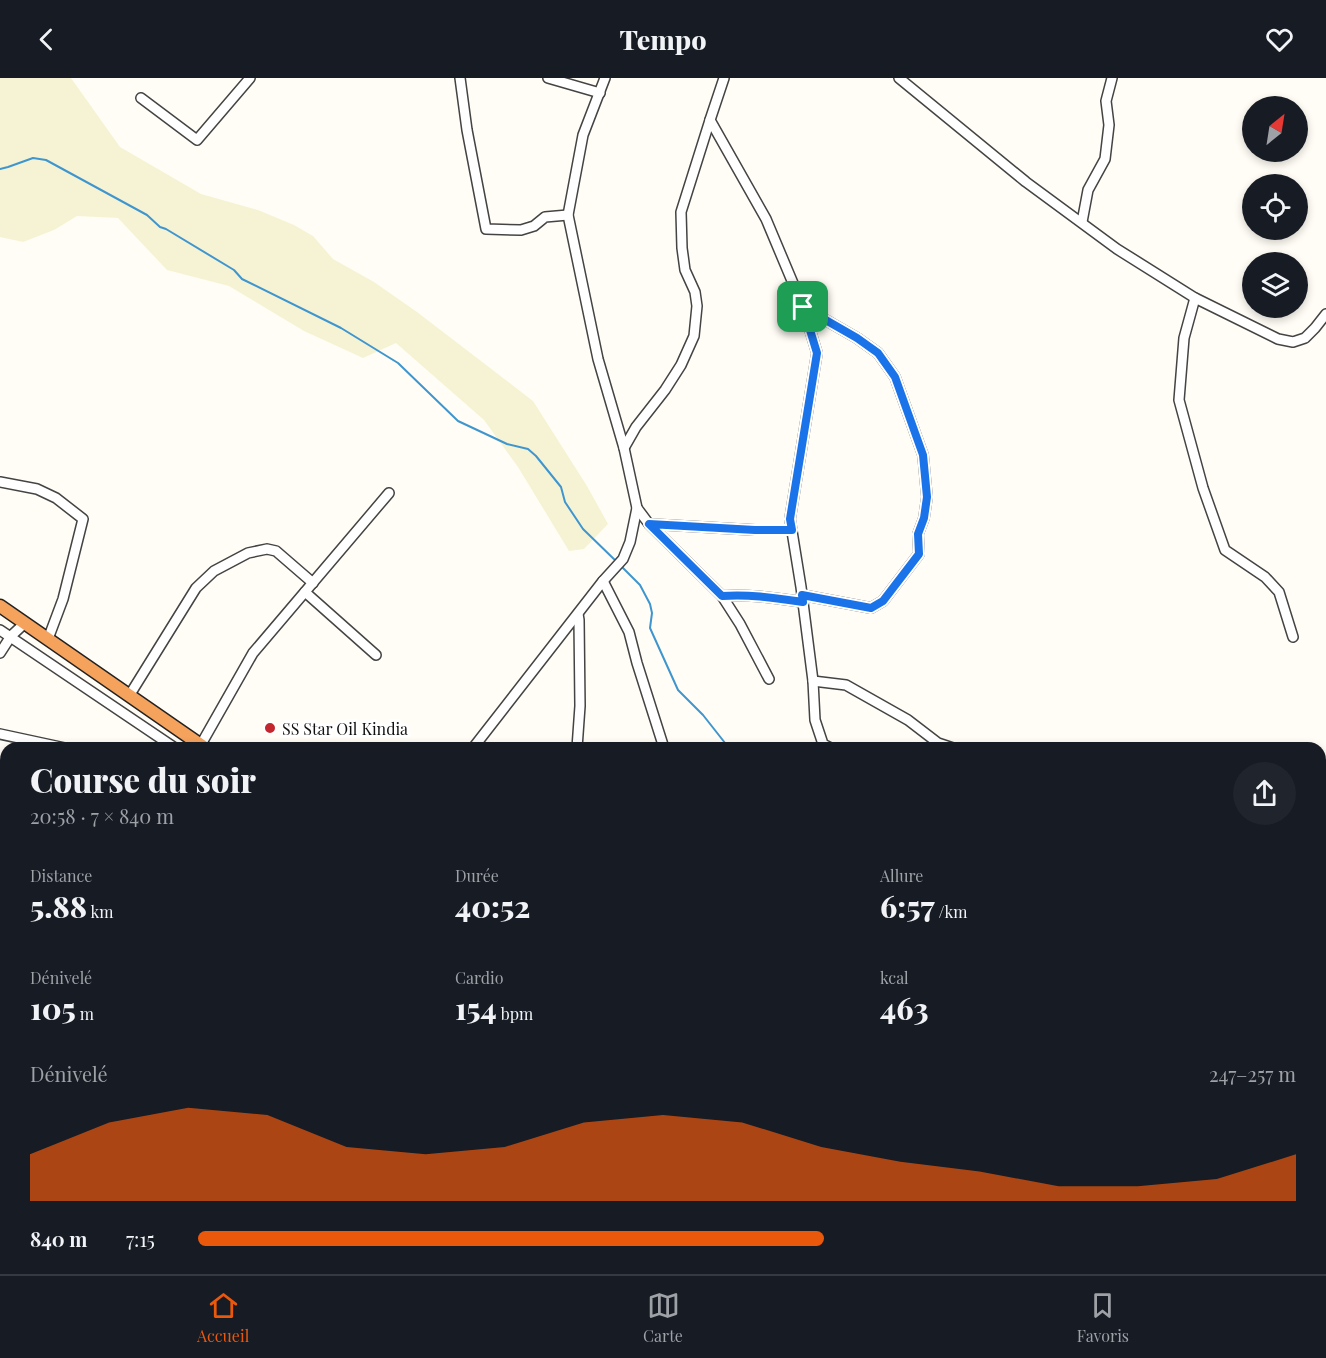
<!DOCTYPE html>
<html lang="fr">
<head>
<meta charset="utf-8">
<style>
	:root { --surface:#171b24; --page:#20242c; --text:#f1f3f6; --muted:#9ea1a6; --line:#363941; --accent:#ea580c }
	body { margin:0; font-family:"Playfair Display",serif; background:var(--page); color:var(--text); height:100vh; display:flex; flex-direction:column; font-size:22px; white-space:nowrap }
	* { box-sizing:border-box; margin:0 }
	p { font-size:20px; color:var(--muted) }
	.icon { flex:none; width:33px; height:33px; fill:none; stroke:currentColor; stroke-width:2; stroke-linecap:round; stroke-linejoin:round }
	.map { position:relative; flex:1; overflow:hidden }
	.details { position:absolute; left:0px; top:664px; width:1326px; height:532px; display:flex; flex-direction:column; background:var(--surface); border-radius:18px 18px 0 0; box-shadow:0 3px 9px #0003 }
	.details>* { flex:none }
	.needle { width:39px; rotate:30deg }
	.fabs { position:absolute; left:1242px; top:18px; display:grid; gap:12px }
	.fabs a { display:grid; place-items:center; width:66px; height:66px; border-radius:50%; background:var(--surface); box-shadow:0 3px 9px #0003; font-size:30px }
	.pin { position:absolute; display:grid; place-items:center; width:51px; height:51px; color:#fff; margin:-26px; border-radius:12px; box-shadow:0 3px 9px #0006 }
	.round { display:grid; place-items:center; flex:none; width:63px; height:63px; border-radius:32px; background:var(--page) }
	.head { display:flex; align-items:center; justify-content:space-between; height:102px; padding:0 30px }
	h1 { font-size:33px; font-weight:800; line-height:45px }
	.figures { display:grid; grid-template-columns:repeat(3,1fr); gap:9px; height:102px; padding:6px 30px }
	.figures div { display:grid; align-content:center }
	.figures b { font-size:30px; font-weight:800 }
	.figures small { font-size:16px; font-weight:400 }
	.figures p { font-size:16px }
	.chart { height:168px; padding:12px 30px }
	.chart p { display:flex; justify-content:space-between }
	.chart svg { width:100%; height:108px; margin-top:6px; fill:var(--accent); opacity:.7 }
	ul { padding:0 30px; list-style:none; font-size:20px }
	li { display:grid; grid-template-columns:96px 72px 1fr; align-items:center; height:45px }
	li i { height:15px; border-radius:8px; background:var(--accent) }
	header { display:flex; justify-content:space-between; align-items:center; height:78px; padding:0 30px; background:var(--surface); font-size:27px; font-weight:800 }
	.tabs { display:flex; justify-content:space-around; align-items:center; height:84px; border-top:2px solid var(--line); background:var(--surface); font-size:16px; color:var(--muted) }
	.tabs a { display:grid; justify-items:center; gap:3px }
	.tabs .active { color:var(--accent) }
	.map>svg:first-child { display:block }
	.farmland { fill:#f6f3d4 }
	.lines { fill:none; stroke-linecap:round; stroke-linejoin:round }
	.stream { stroke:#3f96cf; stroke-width:2 }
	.minor-casing { stroke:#444; stroke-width:12 }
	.highway-casing { stroke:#222; stroke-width:15 }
	.minor { stroke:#fff; stroke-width:9 }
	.highway { stroke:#f5a25d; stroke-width:12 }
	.route-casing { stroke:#fff; stroke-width:12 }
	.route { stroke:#1a73e8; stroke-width:8 }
	.poi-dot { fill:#c4262e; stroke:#fff; stroke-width:2 }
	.labels { text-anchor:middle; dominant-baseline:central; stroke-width:6; stroke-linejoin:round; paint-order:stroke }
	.poi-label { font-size:16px; fill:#111; stroke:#fff; text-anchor:start }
</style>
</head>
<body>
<header><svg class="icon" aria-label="back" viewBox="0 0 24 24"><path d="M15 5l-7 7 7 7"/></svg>Tempo<svg class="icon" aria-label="heart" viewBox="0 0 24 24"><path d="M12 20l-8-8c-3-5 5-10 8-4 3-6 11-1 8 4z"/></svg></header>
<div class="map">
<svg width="1326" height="1196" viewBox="0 0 1326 1196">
	<rect width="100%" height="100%" fill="#fffdf5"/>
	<polygon class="farmland" points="0,0 71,0 120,69 201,116 258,132 294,147 313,158 333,181 374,204 417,234 533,323 587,408 608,446 584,471 569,473 518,389 484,342 396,265 363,280 304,253 229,208 167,192 118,140 77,138 54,152 23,164 0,159"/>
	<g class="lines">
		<g class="stream">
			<polyline points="0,91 8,89 33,80 46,82 147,137 160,149 166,151 234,192 242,201 341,250 398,285 458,343 507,366 528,371 536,378 561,409 565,424 583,451 618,485"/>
			<polyline points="622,489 640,507 650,526 652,535 650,550 678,612 703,637 729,670"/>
			<polyline points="1320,793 1326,788"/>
			<polyline points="0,1025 6,1026"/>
			<polyline points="1320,1047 1326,1075"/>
			<polyline points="441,1191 447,1196"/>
		</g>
		<g class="minor-casing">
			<g id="minor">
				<polyline points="460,0 467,52 486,151 521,152 534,148 545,139 568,137"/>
				<polyline points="548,0 600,15"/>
				<polyline points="724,0 710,42 766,141 803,229 817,275 790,441 801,509 813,603 815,642 823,666 831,670"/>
				<polyline points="899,0 1026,104 1117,171 1195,220 1278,261 1293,264 1305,260 1315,250 1326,236"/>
				<polyline points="141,20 197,62 250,0"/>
				<polyline points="1082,144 1088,112 1105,81 1109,47 1106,23 1112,0"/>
				<polyline points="1195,220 1184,260 1179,322 1203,410 1225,472 1265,499 1279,514 1293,559"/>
				<polyline points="624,370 636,349 665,312 681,287 694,258 697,228 695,214 685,192 682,170 681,134 710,42"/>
				<polyline points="0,404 37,411 56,420 83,441 63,521 48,561"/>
				<path d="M637,430l12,16 73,72c28,-2 53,2 81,6"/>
				<polyline points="649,446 755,452 792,452"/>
				<polyline points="603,503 629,554 637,585 664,670"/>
				<polyline points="305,514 376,577"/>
				<polyline points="802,517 871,530 883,523 919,476 918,456 924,440 927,419 923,377 895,299 878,275 857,260 803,229"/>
				<polyline points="722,518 740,546 769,601"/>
				<polyline points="0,552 175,670"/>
				<polyline points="0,575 11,558 25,545"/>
				<polyline points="813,603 846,607 908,642 938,665 953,670"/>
				<polyline points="129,618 196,510 214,493 248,475 267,471 276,473 313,505"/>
				<polyline points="0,656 65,670"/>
				<polyline points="199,670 253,575 389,415"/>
				<polyline points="473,670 603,503 623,481 630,464 637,430 624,370 598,281 568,137 583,57 605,0"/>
				<polyline points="577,670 580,628 579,542 578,536"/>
				<polyline points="0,832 6,816"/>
				<polyline points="0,900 6,898"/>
				<polyline points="0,1133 6,1115"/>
				<polyline points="0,1163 6,1166"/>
				<polyline points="62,1191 73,1196"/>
				<polyline points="1251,1191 1251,1196"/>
				<polyline points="159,1196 159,1191"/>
				<polyline points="655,1196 658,1191"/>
				<polyline points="1109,1196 1111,1191"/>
			</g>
		</g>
		<g class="highway-casing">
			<g id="highway">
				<polyline points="0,528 205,670"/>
				<polyline points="870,1191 874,1196"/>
			</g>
		</g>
		<use href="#minor" class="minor"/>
		<use href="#highway" class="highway"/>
	</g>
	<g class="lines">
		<g class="route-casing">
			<path id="route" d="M803,229l54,31 21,15 17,24 28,78 4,42 -3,21 -6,16 1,20 -36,47 -12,7 -69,-13 1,7c-28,-4 -53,-8 -81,-6l-73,-72 106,6h37l-2,-11 27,-166z"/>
		</g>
		<use href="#route" class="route"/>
	</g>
	<circle class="poi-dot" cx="270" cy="650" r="6"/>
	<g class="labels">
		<g class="poi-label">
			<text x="282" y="650">SS Star Oil Kindia</text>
		</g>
	</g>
</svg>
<div class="fabs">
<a><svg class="needle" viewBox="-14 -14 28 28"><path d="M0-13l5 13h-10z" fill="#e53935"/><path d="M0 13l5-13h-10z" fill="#9ea1a6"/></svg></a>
<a><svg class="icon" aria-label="locate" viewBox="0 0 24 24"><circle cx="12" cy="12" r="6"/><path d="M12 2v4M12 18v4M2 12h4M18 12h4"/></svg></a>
<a><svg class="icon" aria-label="layers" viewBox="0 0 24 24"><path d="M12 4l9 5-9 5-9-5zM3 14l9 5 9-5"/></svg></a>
</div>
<div class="pin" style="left:803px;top:229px;background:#1e9e55"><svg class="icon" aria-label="arrive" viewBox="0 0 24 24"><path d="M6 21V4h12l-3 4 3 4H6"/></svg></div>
<section class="details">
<div class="head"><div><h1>Course du soir</h1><p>20:58 · 7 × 840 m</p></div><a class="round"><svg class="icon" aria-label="share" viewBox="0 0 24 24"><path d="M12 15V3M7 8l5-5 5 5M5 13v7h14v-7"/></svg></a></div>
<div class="figures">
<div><p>Distance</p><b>5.88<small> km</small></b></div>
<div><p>Durée</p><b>40:52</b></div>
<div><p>Allure</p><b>6:57<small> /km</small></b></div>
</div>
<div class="figures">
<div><p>Dénivelé</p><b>105<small> m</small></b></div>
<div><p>Cardio</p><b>154<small> bpm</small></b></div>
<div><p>kcal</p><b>463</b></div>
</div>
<div class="chart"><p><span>Dénivelé</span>247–257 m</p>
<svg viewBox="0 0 160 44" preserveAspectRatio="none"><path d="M0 44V25L10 12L20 6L30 9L40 22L50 25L60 22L70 12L80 9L90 12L100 22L110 28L120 32L130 38L140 38L150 35L160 25V44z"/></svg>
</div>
<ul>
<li><b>840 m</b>7:15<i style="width:57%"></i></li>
</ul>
</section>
</div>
<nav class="tabs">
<a class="active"><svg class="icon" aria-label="home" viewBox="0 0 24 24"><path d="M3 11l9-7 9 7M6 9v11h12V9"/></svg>Accueil</a>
<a><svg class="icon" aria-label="map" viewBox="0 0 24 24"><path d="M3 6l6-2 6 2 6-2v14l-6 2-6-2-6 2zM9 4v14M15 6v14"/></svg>Carte</a>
<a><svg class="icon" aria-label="saved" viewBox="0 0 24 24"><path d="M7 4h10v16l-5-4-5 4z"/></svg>Favoris</a>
</nav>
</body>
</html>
